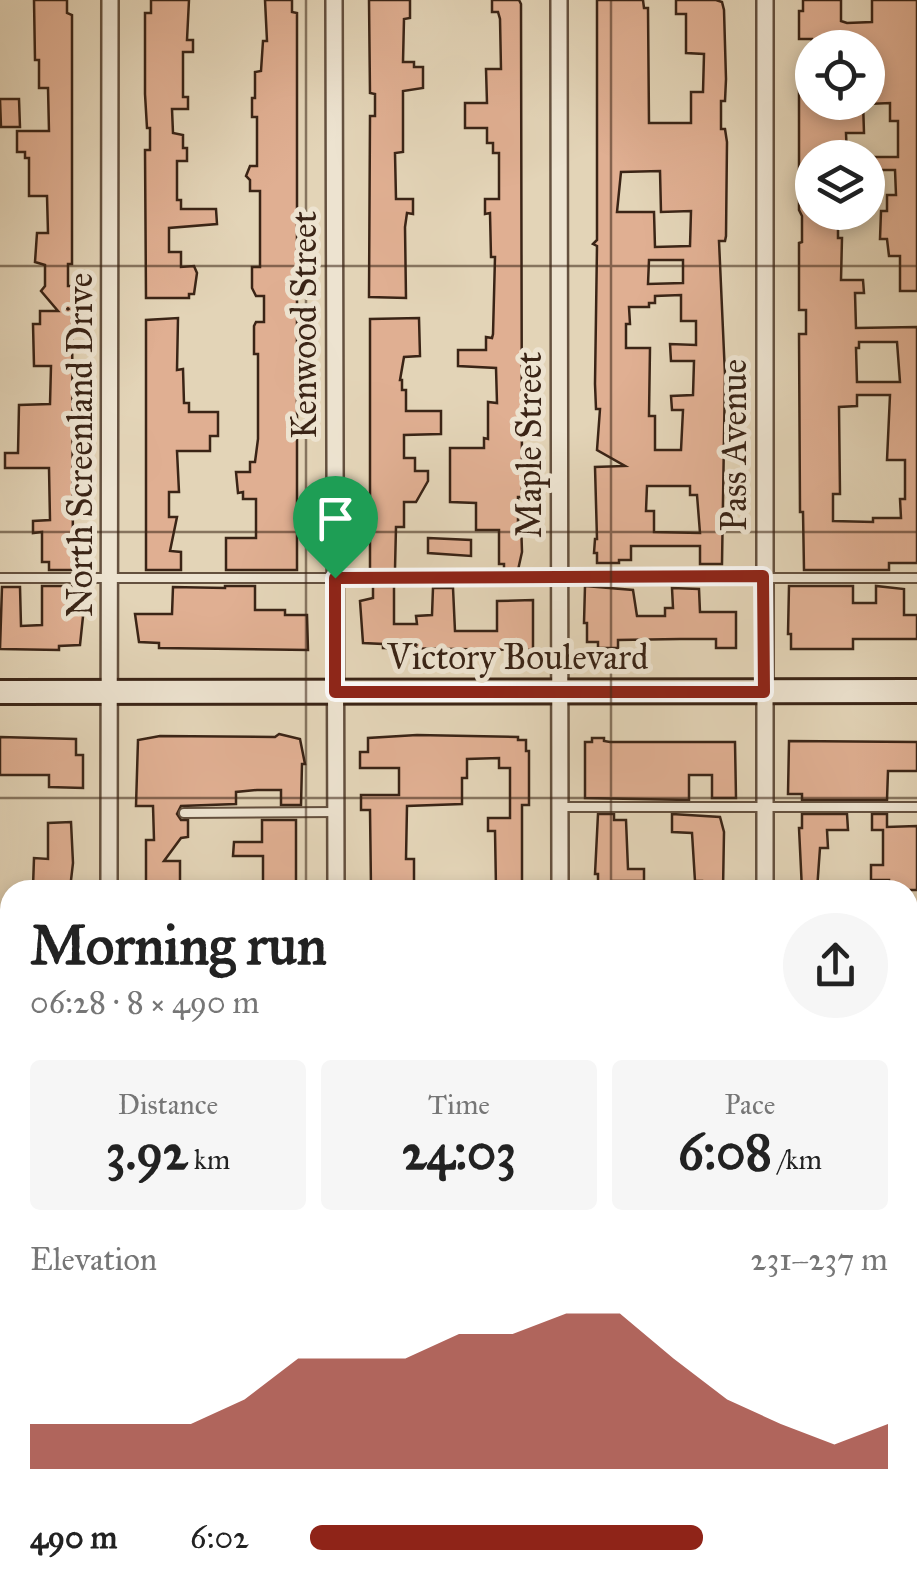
<!DOCTYPE html>
<html lang="en">
<head>
<meta charset="utf-8">
<style>
	:root { --surface:#fff; --page:#f6f6f6; --text:#222; --muted:#767676; --accent:#8f2418 }
	body { margin:0; font-family:"IM FELL Great Primer",serif; background:var(--page); color:var(--text); height:100vh; display:flex; flex-direction:column; font-size:38px; white-space:nowrap }
	* { box-sizing:border-box; margin:0 }
	p { font-size:32px; color:var(--muted) }
	.icon { flex:none; width:55px; height:55px; fill:none; stroke:currentColor; stroke-width:2; stroke-linecap:round; stroke-linejoin:round }
	.map { position:relative; flex:1; overflow:hidden }
	.sheet { position:absolute; left:0px; top:880px; width:918px; height:715px; display:flex; flex-direction:column; background:var(--surface); border-radius:30px 30px 0 0; box-shadow:0 5px 15px #0003 }
	.sheet>* { flex:none }
	.fabs { position:absolute; left:795px; top:30px; display:grid; gap:20px }
	.fabs a { display:grid; place-items:center; width:90px; height:90px; border-radius:50%; background:var(--surface); box-shadow:0 5px 15px #0003; font-size:50px }
	.pin { position:absolute; display:grid; place-items:center; width:85px; height:85px; color:#fff; margin:-102px -42px; border-radius:50% 50% 50% 0; rotate:-45deg; box-shadow:0 0 10px #0007 }
	.pin .icon { rotate:45deg }
	.round { display:grid; place-items:center; flex:none; width:105px; height:105px; border-radius:52px; background:var(--page) }
	.headline { display:flex; align-items:center; justify-content:space-between; height:170px; padding:0 30px }
	h1 { font-size:55px; font-weight:800; line-height:75px }
	.metrics { display:grid; grid-template-columns:repeat(3,1fr); gap:15px; height:170px; padding:10px 30px }
	.metrics div { display:grid; align-content:center; border-radius:10px; background:var(--page); text-align:center }
	.metrics b { font-size:50px; font-weight:800 }
	.metrics small { font-size:28px; font-weight:400 }
	.metrics p { font-size:28px }
	.chart { height:280px; padding:20px 30px }
	.chart p { display:flex; justify-content:space-between }
	.chart svg { width:100%; height:180px; margin-top:10px; fill:var(--accent); opacity:.7 }
	ul { padding:0 30px; list-style:none; font-size:32px }
	li { display:grid; grid-template-columns:160px 120px 1fr; align-items:center; height:75px }
	li i { height:25px; border-radius:12px; background:var(--accent) }
	.map>svg:first-child { display:block }
	.building { fill:#e0af92; stroke:#3a2416; stroke-width:2.5; fill-rule:evenodd }
	.lines { fill:none; stroke-linecap:round; stroke-linejoin:round }
	.service-casing { stroke:#64503e; stroke-width:12 }
	.minor-casing { stroke:#64503e; stroke-width:20 }
	.secondary-casing { stroke:#3a2416; stroke-width:28 }
	.service { stroke:#ede3d0; stroke-width:8 }
	.minor { stroke:#ede3d0; stroke-width:15 }
	.secondary { stroke:#ede3d0; stroke-width:22 }
	.route-casing { stroke:#fff; stroke-width:20 }
	.route { stroke:#8f2418; stroke-width:12 }
	.grid { fill:none; stroke:#3a2416; stroke-width:2.5; stroke-opacity:0.55 }
	.labels { text-anchor:middle; dominant-baseline:central; stroke-width:10; stroke-linejoin:round; paint-order:stroke }
	.street-label { font-size:35px; fill:#3a2416; stroke:#ede3d0 }
</style>
</head>
<body>
<div class="map">
<svg width="917" height="1595" viewBox="0 0 917 1595">
	<rect width="100%" height="100%" fill="#e3d4b7"/>
	<filter id="stains"><feTurbulence type="fractalNoise" baseFrequency=".002" numOctaves="4"/><feColorMatrix values="0 0 0 0 .2 0 0 0 0 .09 0 0 0 0 .02 0 0 0 .5 -.17"/></filter>
	<radialGradient id="worn" r=".72"><stop offset=".6" stop-color="#630" stop-opacity="0"/><stop offset="1" stop-color="#630" stop-opacity=".3"/></radialGradient>
	<g class="building">
		<polygon points="34,0 67,0 67,13 72,15 72,264 68,264 68,286 72,286 73,570 49,570 49,562 42,562 42,532 33,533 33,521 50,520 49,468 5,468 5,453 18,453 19,405 50,404 51,366 34,366 33,324 40,324 40,311 58,311 41,291 45,286 45,265 35,262 37,233 48,233 47,196 29,196 29,158 25,158 25,152 17,152 17,131 49,131 48,88 39,88 39,60 35,60"/>
		<polygon points="151,0 189,0 187,40 193,40 193,52 183,52 183,97 188,97 188,109 172,109 173,133 183,135 183,148 187,148 187,161 177,161 177,200 181,200 181,209 216,209 217,224 169,228 169,252 181,252 181,267 194,266 197,273 194,294 189,294 189,298 146,298 145,150 150,150 150,128 147,128 145,94 145,13 151,13"/>
		<polygon points="265,0 292,0 292,12 297,13 297,570 226,570 226,538 256,538 256,499 243,499 243,492 238,493 236,472 250,472 250,462 255,462 258,439 258,354 254,354 254,326 256,322 264,322 264,296 256,296 252,288 252,267 260,267 260,191 250,191 250,180 246,176 250,166 257,166 257,117 252,117 252,98 255,98 255,72 261,71 263,41 267,41"/>
		<polygon points="369,0 410,0 410,18 404,19 403,62 414,62 414,67 423,67 423,88 403,91 403,152 395,153 396,199 413,199 413,214 407,213 405,227 406,298 369,297 370,116 375,116 375,94 370,93"/>
		<polygon points="492,0 519,0 521,4 522,497 518,497 518,522 521,522 522,552 518,570 504,570 504,564 499,564 499,530 476,530 476,503 450,502 450,448 484,448 484,438 488,439 488,402 497,403 496,368 458,366 458,350 486,350 486,337 492,338 493,334 495,257 491,257 490,213 485,214 485,199 499,199 499,153 493,153 493,143 487,143 487,128 465,128 465,103 487,103 486,69 501,69 500,19 498,12 492,12"/>
		<path d="M597,0h46l1,8h4l1,115h42v-31h12l1,-38 -18,-1v-39h-10v-14h40l6,2 2,8 2,69 -1,22h-4v28h4l2,13 -1,94 -1,5h-6l6,134 -3,189h-22v-18h-69v14h-12v3h-22v-10h-3l1,-14h2l-2,-72 30,-1 -28,-16 3,-41h-4l-1,-25 2,-138 -4,-2 4,-4zM660,171l1,41 30,-1 -1,35 -35,1 -1,-35h-37l4,-40zM649,260h34v23l-35,1zM681,295v26h15v24l-26,-1 1,17h23l-1,34 -22,1 1,14h11l-2,40h-26v-34h-6l1,-68h-24v-24h4l-1,-17h20v-4h6v-7zM647,486h43v9h7l3,38 -46,-1v-21h-8z"/>
		<polygon points="803,0 841,0 841,21 847,23 872,22 872,0 917,0 917,291 900,291 900,256 889,256 887,239 880,239 881,211 887,211 887,195 896,195 895,170 872,170 873,157 898,157 898,121 890,121 890,103 868,104 869,46 820,48 818,43 812,43 812,39 799,39 799,11 803,11"/>
		<path d="M799,73h13v29h51l1,31h-18l1,25h-35v54h22l1,16h3v10h4l-1,42h22l1,13h-9l1,35 61,-1v236h-28v7h-85l-1,-58h-3l-1,-178h7v-24h-7v-67l3,-1v-26l-3,-6zM859,342h38l3,40h-43l-1,-34h3zM857,395h33l-3,65h18v39h-5l1,19h-28v4l-40,-1v-27h7l-1,-87 18,-1z"/>
		<polygon points="0,99 19,99 20,127 1,127"/>
		<polygon points="178,318 177,370 183,369 184,403 189,403 189,412 218,412 218,436 210,436 210,451 177,451 179,492 169,492 169,517 177,517 170,551 181,552 181,570 146,570 146,320"/>
		<polygon points="419,318 420,356 404,357 400,380 402,380 402,390 406,390 406,411 441,411 441,434 404,435 404,458 415,458 415,471 428,471 428,481 416,502 404,502 404,527 396,527 395,569 370,570 370,319"/>
		<polygon points="428,538 471,540 471,556 428,553"/>
		<polygon points="42,586 82,586 84,607 80,645 59,646 59,650 0,649 2,587 20,587 21,626 42,625"/>
		<polygon points="225,586 255,586 255,610 285,610 285,615 307,615 308,650 159,648 159,643 139,642 135,614 172,614 173,587 225,588"/>
		<polygon points="373,586 394,586 394,624 417,624 416,616 432,615 433,588 453,588 455,631 497,631 497,601 533,600 533,650 383,648 383,644 363,643 360,601 373,598"/>
		<polygon points="585,586 633,590 637,616 665,616 665,608 673,608 672,588 699,589 700,612 736,612 736,648 716,648 716,639 680,639 618,640 618,648 598,648 598,642 587,642 587,623 584,623"/>
		<polygon points="789,586 853,586 853,603 876,603 876,586 904,589 904,615 917,615 917,639 853,639 853,649 791,649 791,634 788,634"/>
		<polygon points="279,734 300,739 305,764 302,764 301,805 281,805 281,790 257,790 236,792 236,804 181,806 177,814 181,820 188,820 188,837 181,838 164,861 180,861 180,885 146,888 146,840 154,840 153,806 136,806 138,740 160,736 275,737"/>
		<polygon points="417,735 518,737 518,740 526,740 526,751 529,751 529,805 522,805 522,881 518,882 518,888 496,888 495,831 488,831 488,818 510,818 510,768 499,768 499,758 467,759 467,778 462,778 462,804 407,806 406,859 414,859 414,885 371,888 370,810 361,810 361,795 399,795 399,768 360,768 360,752 368,752 368,738"/>
		<polygon points="0,737 76,739 76,755 83,755 83,788 49,787 49,775 0,775"/>
		<polygon points="592,738 604,738 604,741 610,742 735,742 736,798 712,798 712,775 689,775 689,800 585,798 585,742 592,742"/>
		<polygon points="789,741 917,742 917,771 888,771 887,800 802,800 802,794 788,794"/>
		<polygon points="598,814 614,814 614,820 626,820 628,869 644,869 644,881 613,881 613,890 598,890 598,874 595,874"/>
		<polygon points="672,814 720,817 724,832 723,890 702,890 702,881 695,881 692,833 672,832"/>
		<polygon points="802,814 847,814 848,830 827,830 828,848 820,848 817,890 802,890 799,828 802,828"/>
		<polygon points="872,814 887,814 887,827 917,826 917,890 889,890 889,880 871,880 871,865 883,865 883,830 872,830"/>
		<polygon points="262,820 296,820 296,888 263,888 263,856 233,856 234,842 262,842"/>
		<polygon points="71,822 73,863 70,889 33,887 34,858 48,859 48,823"/>
	</g>
	<g class="lines">
		<g class="service-casing">
			<g id="service">
				<polyline points="0,578 917,578"/>
				<polyline points="562,807 917,807"/>
				<polyline points="184,813 337,812"/>
			</g>
		</g>
		<g class="minor-casing">
			<g id="minor">
				<polyline points="334,0 336,890"/>
				<polyline points="559,0 560,890"/>
				<polyline points="109,890 110,0"/>
				<polyline points="765,890 765,0"/>
				<polyline points="908,1140 917,1140"/>
				<polyline points="640,1585 917,1585"/>
				<polyline points="0,1593 540,1593 561,1585"/>
			</g>
		</g>
		<g class="secondary-casing">
			<polyline id="secondary" points="0,692 917,691"/>
		</g>
		<use href="#service" class="service"/>
		<use href="#minor" class="minor"/>
		<use href="#secondary" class="secondary"/>
	</g>
	<g class="lines">
		<g class="route-casing">
			<polygon id="route" points="763,576 764,692 335,692 335,578"/>
		</g>
		<use href="#route" class="route"/>
	</g>
	<path class="grid" d="M306,0v890M611,0v890M0,266h917M0,532h917M0,798h917M0,1063h10M908,1063h9M0,1329h10M908,1329h9M306,1585v10M611,1585v10"/>
	<g class="labels">
		<g class="street-label">
			<text transform="translate(304 325) rotate(-90)">Kenwood Street</text>
			<text transform="translate(80 445) rotate(-90)">North Screenland Drive</text>
			<text transform="translate(529 445) rotate(-90)">Maple Street</text>
			<text transform="translate(734 445) rotate(-90)">Pass Avenue</text>
			<text x="518" y="657">Victory Boulevard</text>
		</g>
	</g>
	<rect width="100%" height="100%" filter="url(#stains)"/>
	<rect width="100%" height="100%" fill="url(#worn)"/>
</svg>
<div class="fabs">
<a><svg class="icon" aria-label="locate" viewBox="0 0 24 24"><circle cx="12" cy="12" r="6"/><path d="M12 2v4M12 18v4M2 12h4M18 12h4"/></svg></a>
<a><svg class="icon" aria-label="layers" viewBox="0 0 24 24"><path d="M12 4l9 5-9 5-9-5zM3 14l9 5 9-5"/></svg></a>
</div>
<div class="pin" style="left:335px;top:578px;background:#1e9e55"><svg class="icon" aria-label="arrive" viewBox="0 0 24 24"><path d="M6 21V4h12l-3 4 3 4H6"/></svg></div>
<section class="sheet">
<div class="headline"><div><h1>Morning run</h1><p>06:28 · 8 × 490 m</p></div><a class="round"><svg class="icon" aria-label="share" viewBox="0 0 24 24"><path d="M12 15V3M7 8l5-5 5 5M5 13v7h14v-7"/></svg></a></div>
<div class="metrics">
<div><p>Distance</p><b>3.92<small> km</small></b></div>
<div><p>Time</p><b>24:03</b></div>
<div><p>Pace</p><b>6:08<small> /km</small></b></div>
</div>
<div class="chart"><p><span>Elevation</span>231–237 m</p>
<svg viewBox="0 0 160 44" preserveAspectRatio="none"><path d="M0 44V33L10 33L20 33L30 33L40 27L50 17L60 17L70 17L80 11L90 11L100 6L110 6L120 17L130 27L140 33L150 38L160 33V44z"/></svg>
</div>
<ul>
<li><b>490 m</b>6:02<i style="width:68%"></i></li>
</ul>
</section>
</div>
</body>
</html>
